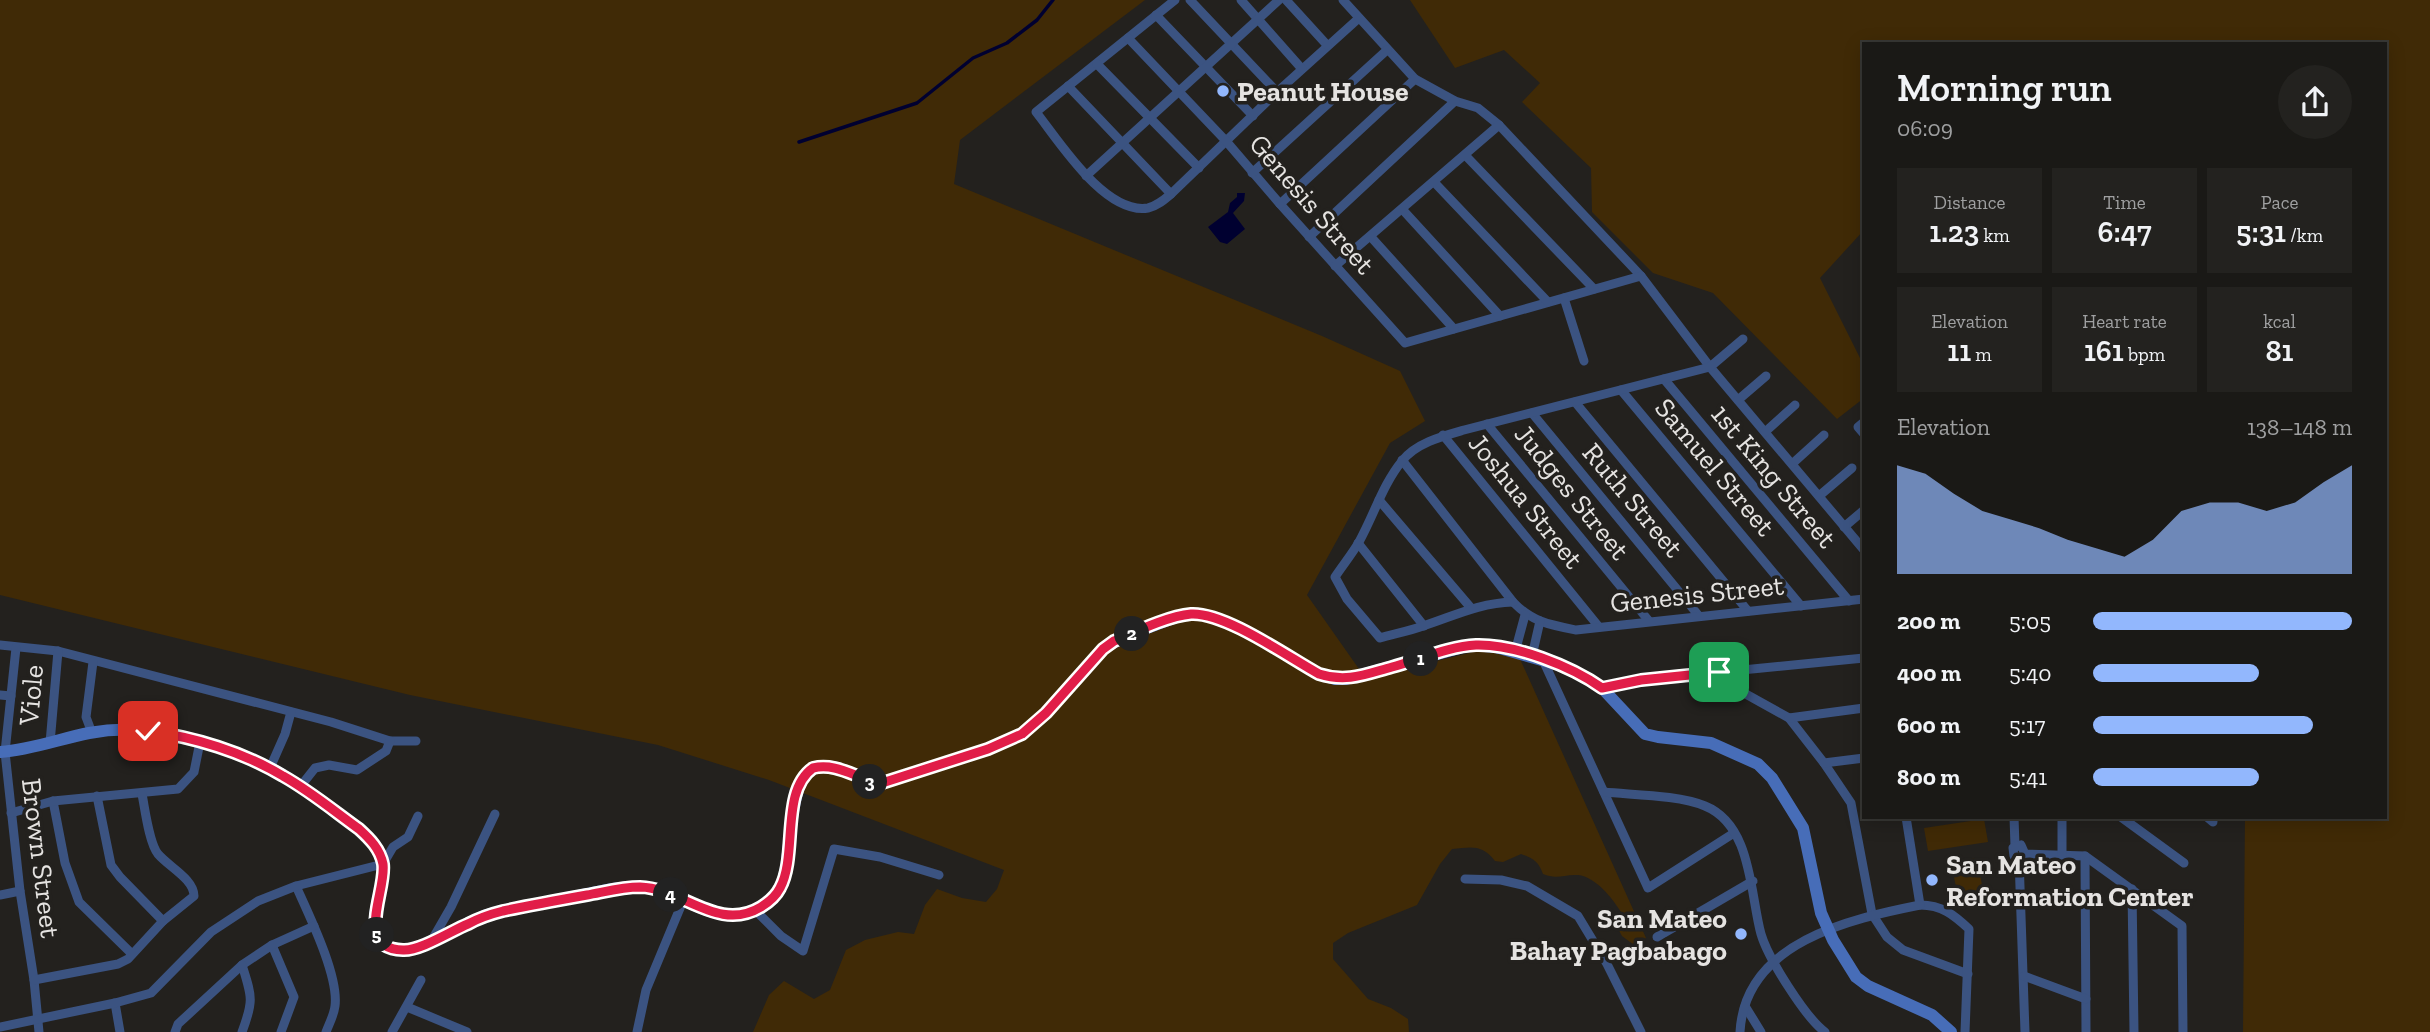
<!DOCTYPE html>
<html lang="en">
<head>
<meta charset="utf-8">
<style>
	:root { --surface:#1a1916; --page:#23221f; --text:#f1f3f6; --muted:#9fa0a1; --line:#383835; --accent:#92b7fd }
	body { margin:0; font-family:"Zilla Slab",serif; background:var(--page); color:var(--text); height:100vh; display:flex; flex-direction:column; font-size:26px; white-space:nowrap }
	* { box-sizing:border-box; margin:0 }
	p { font-size:23px; color:var(--muted) }
	.icon { flex:none; width:38px; height:38px; fill:none; stroke:currentColor; stroke-width:2; stroke-linecap:round; stroke-linejoin:round }
	.map { position:relative; flex:1; overflow:hidden }
	.side { position:absolute; left:1862px; top:42px; width:525px; height:777px; display:flex; flex-direction:column; background:var(--surface); border-radius:0px; box-shadow:0 4px 18px #0003,0 0 0 2px var(--line) }
	.side>* { flex:none }
	.pin { position:absolute; display:grid; place-items:center; width:60px; height:60px; color:#fff; margin:-30px; border-radius:14px; box-shadow:0 4px 10px #0006 }
	.km { position:absolute; width:35px; height:35px; margin:-18px; border-radius:50%; background:#222; color:#fff; font-size:19px; line-height:35px; text-align:center }
	.round { display:grid; place-items:center; flex:none; width:74px; height:74px; border-radius:37px; background:var(--page) }
	.headline { display:flex; align-items:center; justify-content:space-between; height:119px; padding:0 35px }
	h1 { font-size:38px; font-weight:600; line-height:52px }
	.figures { display:grid; grid-template-columns:repeat(3,1fr); gap:10px; height:119px; padding:7px 35px }
	.figures div { display:grid; align-content:center; border-radius:0px; background:var(--page); text-align:center }
	.figures b { font-size:30px; font-weight:600 }
	.figures small { font-size:19px; font-weight:400 }
	.figures p { font-size:19px }
	.chart { height:196px; padding:14px 35px }
	.chart p { display:flex; justify-content:space-between }
	.chart svg { width:100%; height:126px; margin-top:7px; fill:var(--accent); opacity:.7 }
	ul { padding:0 35px; list-style:none; font-size:23px }
	li { display:grid; grid-template-columns:112px 84px 1fr; align-items:center; height:52px }
	li i { height:18px; border-radius:9px; background:var(--accent) }
	.map>svg:first-child { display:block }
	.green { fill:#402a06 }
	.water { fill:#000030 }
	.lines { fill:none; stroke-linecap:round; stroke-linejoin:round }
	.stream { stroke:#000030; stroke-width:3.5 }
	.street { stroke:#3b5381; stroke-width:9 }
	.secondary { stroke:#476db8; stroke-width:12 }
	.route-casing { stroke:#fff; stroke-width:14 }
	.route { stroke:#e11d48; stroke-width:9 }
	.poi-dot { fill:#92b7fd; stroke:#23211e; stroke-width:2.5 }
	.labels { text-anchor:middle; dominant-baseline:central; stroke-width:7; stroke-linejoin:round; paint-order:stroke }
	.poi-label { font-size:28px; font-weight:bold; fill:#e5e3e1; stroke:#23211e; text-anchor:start }
	.street-label { font-size:28px; fill:#e5e3e1; stroke:#23211e }
</style>
</head>
<body>
<div class="map">
<svg width="2430" height="1032" viewBox="0 0 2430 1032">
	<rect width="100%" height="100%" fill="#23211e"/>
	<g class="green">
		<path d="M0,0h1145l-185,140 -6,44 368,152 78,35 25,50 -35,22 -83,152 52,74 2,11 120,-30 39,9 126,279 -12,7 -12,-9 -6,-11 5,-13c-9,-14 -25,-35 -43,-37 -14,-1 -21,5 -35,-1 -4,-12 -10,-16 -22,-20l-18,8 -8,-1c-13,-17 -23,-14 -43,-12l-12,15 -23,41 -69,28 -15,10v16l35,40 23,9 17,11 1,13h-656l16,-37 15,-14 30,18 16,-9 16,-40 19,-10 33,-8 16,2 11,-29 12,-16 25,9 24,4 11,-13 7,-19 -235,-90 -111,-35 -248,-50 -410,-100z"/>
		<polygon points="1410,0 2430,0 2430,1032 2243,1032 2245,817 2385,817 2385,44 1864,44 1864,230 1820,278 1864,366 1864,398 1837,419 1713,293 1653,273 1592,212 1591,168 1522,102 1540,83 1504,50 1455,68"/>
		<polygon points="1984,819 1988,842 1928,851 1924,828"/>
		<polygon points="1977,858 1985,901 1960,906 1951,863"/>
	</g>
	<polygon class="water" points="1237,193 1245,193 1244,201 1233,213 1245,229 1227,244 1220,242 1208,227 1228,212 1230,203 1237,197"/>
	<g class="lines">
		<polyline class="stream" points="799,142 917,103 973,58 1007,43 1037,20 1053,0"/>
		<g class="street">
			<path d="M1175,0l-139,112c23,29 69,103 112,96 9,-2 16,-8 23,-14l106,-102 82,-74"/>
			<polyline points="1190,0 1277,92"/>
			<polyline points="1241,0 1302,69"/>
			<polyline points="1286,0 1327,45"/>
			<polyline points="1343,0 1415,79 1455,101 1478,108 1499,125 1641,276 1710,367 1864,550"/>
			<polyline points="1156,15 1253,116"/>
			<polyline points="1128,38 1226,141 1280,204 1405,343 1641,276"/>
			<polyline points="1097,64 1199,168"/>
			<polyline points="1068,86 1171,194"/>
			<polyline points="1465,155 1594,289"/>
			<polyline points="1252,173 1387,50"/>
			<polyline points="1086,176 1279,0"/>
			<polyline points="1434,182 1548,302"/>
			<polyline points="1280,204 1415,79"/>
			<polyline points="1402,209 1500,316"/>
			<polyline points="1309,237 1455,101"/>
			<polyline points="1371,237 1454,329"/>
			<polyline points="1335,266 1499,125"/>
			<polyline points="1564,298 1584,361"/>
			<polyline points="1664,379 1849,601"/>
			<polyline points="1621,390 1801,606"/>
			<polyline points="1738,400 1766,376"/>
			<polyline points="1575,402 1748,611"/>
			<polyline points="1532,413 1699,616"/>
			<polyline points="1864,422 1858,427 1864,434"/>
			<polyline points="1487,424 1649,621"/>
			<polyline points="1765,432 1795,405"/>
			<polyline points="1443,435 1599,627"/>
			<path d="M1402,460l111,142c19,20 37,23 63,28l288,-31"/>
			<polyline points="1792,464 1824,435"/>
			<polyline points="1819,496 1852,468"/>
			<polyline points="1379,500 1471,608"/>
			<polyline points="1844,527 1864,510"/>
			<polyline points="1358,543 1424,626"/>
			<path d="M1513,602c-34,1 -59,14 -90,24 -14,5 -29,8 -43,12l-33,-39 -12,-22c8,-12 17,-23 24,-35 15,-27 24,-58 43,-81 14,-18 41,-25 62,-31l246,-63 33,-28"/>
			<polyline points="0,645 58,651 331,722 390,741 416,741"/>
			<polyline points="16,648 5,752 20,891 34,980 39,1032"/>
			<polyline points="1515,652 1525,615"/>
			<polyline points="1532,656 1540,621"/>
			<polyline points="1543,660 1648,888 1734,833"/>
			<polyline points="1719,672 1744,693 1789,718 1824,763 1851,803 1872,914 1887,937 1903,950 1968,974"/>
			<polyline points="1602,688 1641,680 1864,658"/>
			<polyline points="0,695 11,696"/>
			<polyline points="1789,718 1864,708"/>
			<polyline points="92,733 86,717 93,662"/>
			<polyline points="50,743 58,651"/>
			<polyline points="1824,763 1864,758"/>
			<polyline points="270,768 285,734 291,712"/>
			<polyline points="300,787 315,768 329,765 357,770 386,751 390,741"/>
			<path d="M1604,792c29,3 75,3 101,14 47,19 45,88 56,128 7,24 44,83 64,98"/>
			<polyline points="97,796 111,865 120,877 163,921"/>
			<polyline points="53,801 65,863 79,902 132,954"/>
			<polyline points="11,813 53,801 178,789 194,772 200,742"/>
			<path d="M1906,817l14,88c22,0 34,10 49,24l-4,103"/>
			<polyline points="2014,817 2015,846"/>
			<polyline points="2121,817 2184,863"/>
			<polyline points="2207,817 2213,822"/>
			<polyline points="2025,854 2021,845 2013,848 2014,856 2019,858 2025,854 2085,856 2182,926 2183,1032"/>
			<polyline points="2062,854 2062,817"/>
			<polyline points="2085,856 2086,1032"/>
			<polyline points="2019,858 2025,1032"/>
			<polyline points="1465,879 1501,880 1527,886 1578,916 1607,964 1641,1032"/>
			<path d="M296,886c13,29 43,90 39,120 -1,9 -6,18 -9,26"/>
			<polyline points="2132,889 2134,1032"/>
			<polyline points="0,895 20,891"/>
			<polyline points="755,910 781,936 803,951 834,849 880,857 939,875"/>
			<polyline points="1657,937 1753,881"/>
			<polyline points="432,940 451,907 495,814"/>
			<polyline points="272,945 294,997 281,1032"/>
			<polyline points="2024,976 2086,999"/>
			<path d="M34,980l84,-16 10,-5 35,-38 31,-25c0,-17 -25,-29 -36,-42 -9,-11 -13,-45 -16,-60"/>
			<polyline points="115,1003 120,1032"/>
			<polyline points="1745,1006 1761,1032"/>
			<polyline points="407,1007 467,1032"/>
			<polyline points="0,1027 115,1003 151,993 211,932 258,901 296,886 383,864 393,847 408,837 418,816"/>
			<polyline points="175,1032 178,1024 242,965 272,945 314,926"/>
			<path d="M242,1032c12,-32 10,-35 0,-67"/>
			<polyline points="392,1032 421,980"/>
			<polyline points="637,1032 646,990 683,901"/>
			<path d="M1740,1032c5,-90 110,-113 180,-127"/>
		</g>
		<path class="secondary" d="M0,752c31,-2 59,-13 89,-19 27,-5 58,-4 85,2 35,7 81,23 112,42 16,10 31,22 47,33 13,9 29,19 39,32 6,7 10,17 11,26 1,28 -28,75 17,82 19,3 64,-26 84,-34 27,-9 56,-12 84,-18 23,-4 49,-12 73,-11 40,2 72,42 114,23 10,-4 20,-12 25,-22 15,-27 3,-120 42,-122 21,-1 39,15 60,17l106,-34 34,-15 24,-21 57,-64c15,-11 32,-16 49,-23 13,-4 27,-12 41,-12 35,0 94,42 126,60l16,5h11l117,-32 10,-2 23,2 67,19 27,14 12,8 43,46 13,3 53,6 47,21 14,14 31,50 18,85 12,27 23,37 12,9 64,29 19,17"/>
	</g>
	<g class="lines">
		<g class="route-casing">
			<path id="route" d="M148,731c46,6 95,21 135,45 27,15 51,35 76,53 11,10 21,20 24,35 4,26 -30,85 20,86 17,1 48,-19 65,-26 11,-6 23,-10 35,-13 28,-6 56,-11 84,-16 17,-3 35,-8 53,-8 42,1 78,46 121,20 8,-5 15,-11 19,-19 18,-33 0,-97 33,-120 25,-6 45,12 69,15l106,-34 34,-15 24,-21 57,-64 11,-8c21,-9 54,-25 77,-27 34,-2 97,43 128,60 28,9 47,0 73,-7 26,-7 58,-21 84,-22 39,-1 95,21 126,43l39,-8 78,-8"/>
		</g>
		<use href="#route" class="route"/>
	</g>
	<g class="poi-dot">
		<circle cx="1223" cy="91" r="7"/>
		<circle cx="1932" cy="880" r="7"/>
		<circle cx="1741" cy="934" r="7"/>
	</g>
	<g class="labels">
		<g class="poi-label">
			<text x="1237" y="91">Peanut House</text>
			<text x="1946" y="864">San Mateo<tspan x="1946" dy="32">Reformation Center</tspan></text>
			<text x="1727" y="918" text-anchor="end">San Mateo<tspan x="1727" dy="32">Bahay Pagbabago</tspan></text>
		</g>
		<g class="street-label">
			<text transform="translate(1312 204) rotate(49)">Genesis Street</text>
			<text transform="translate(1715 467) rotate(50)">Samuel Street</text>
			<text transform="translate(1774 476) rotate(50)">1st King Street</text>
			<text transform="translate(1572 492) rotate(51)">Judges Street</text>
			<text transform="translate(1633 500) rotate(50)">Ruth Street</text>
			<text transform="translate(1526 501) rotate(51)">Joshua Street</text>
			<text transform="translate(1697 594) rotate(-6)">Genesis Street</text>
			<text transform="translate(31 695) rotate(-85)">Viole</text>
			<text transform="translate(41 858) rotate(83)">Brown Street</text>
		</g>
	</g>
</svg>
<div class="pin" style="left:1719px;top:672px;background:#1e9e55"><svg class="icon" aria-label="arrive" viewBox="0 0 24 24"><path d="M6 21V4h12l-3 4 3 4H6"/></svg></div>
<div class="pin" style="left:148px;top:731px;background:#d93025"><svg class="icon" aria-label="check" viewBox="0 0 24 24"><path d="M5 12l5 5 9-10"/></svg></div>
<b class="km" style="left:1421px;top:659px">1</b>
<b class="km" style="left:1132px;top:634px">2</b>
<b class="km" style="left:870px;top:782px">3</b>
<b class="km" style="left:671px;top:895px">4</b>
<b class="km" style="left:377px;top:935px">5</b>
<section class="side">
<div class="headline"><div><h1>Morning run</h1><p>06:09</p></div><a class="round"><svg class="icon" aria-label="share" viewBox="0 0 24 24"><path d="M12 15V3M7 8l5-5 5 5M5 13v7h14v-7"/></svg></a></div>
<div class="figures">
<div><p>Distance</p><b>1.23<small> km</small></b></div>
<div><p>Time</p><b>6:47</b></div>
<div><p>Pace</p><b>5:31<small> /km</small></b></div>
</div>
<div class="figures">
<div><p>Elevation</p><b>11<small> m</small></b></div>
<div><p>Heart rate</p><b>161<small> bpm</small></b></div>
<div><p>kcal</p><b>81</b></div>
</div>
<div class="chart"><p><span>Elevation</span>138–148 m</p>
<svg viewBox="0 0 160 44" preserveAspectRatio="none"><path d="M0 44V6L10 9L20 16L30 22L40 25L50 28L60 32L70 35L80 38L90 32L100 22L110 19L120 19L130 22L140 19L150 12L160 6V44z"/></svg>
</div>
<ul>
<li><b>200 m</b>5:05<i style="width:100%"></i></li>
<li><b>400 m</b>5:40<i style="width:64%"></i></li>
<li><b>600 m</b>5:17<i style="width:85%"></i></li>
<li><b>800 m</b>5:41<i style="width:64%"></i></li>
</ul>
</section>
</div>
</body>
</html>
